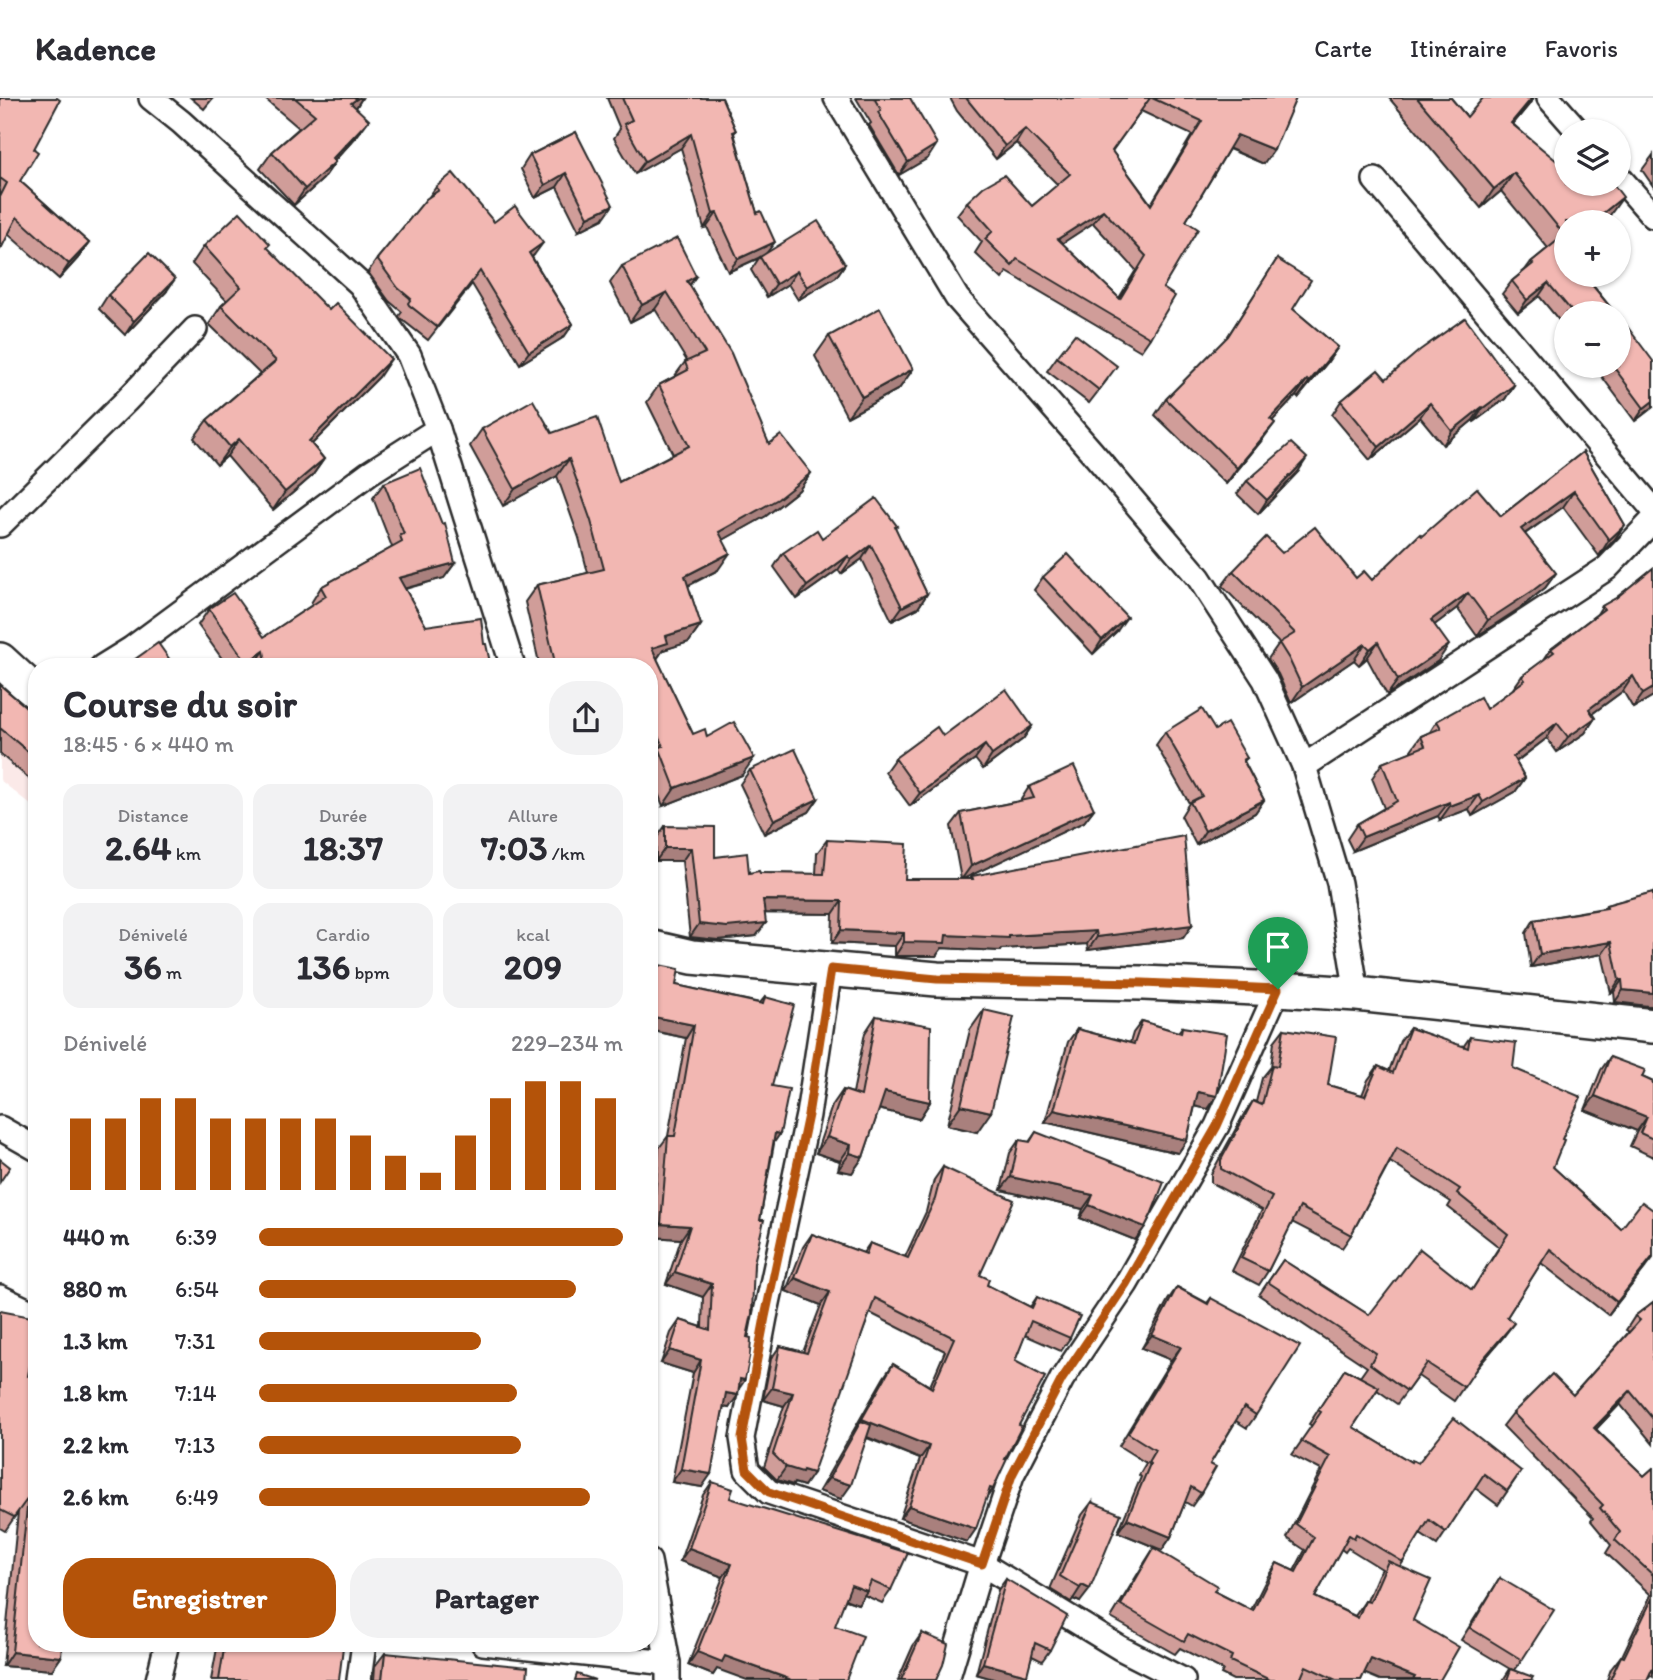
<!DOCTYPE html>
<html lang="fr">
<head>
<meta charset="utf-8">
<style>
	:root { --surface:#fff; --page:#f2f2f3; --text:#2b2b33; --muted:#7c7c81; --line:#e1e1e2; --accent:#b45309 }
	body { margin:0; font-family:Itim,sans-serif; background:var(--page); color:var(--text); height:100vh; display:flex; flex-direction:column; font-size:26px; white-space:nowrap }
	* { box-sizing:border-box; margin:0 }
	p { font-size:23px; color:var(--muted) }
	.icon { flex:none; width:38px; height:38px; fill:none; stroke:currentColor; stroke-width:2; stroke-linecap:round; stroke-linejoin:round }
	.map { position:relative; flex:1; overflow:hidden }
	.panel { position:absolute; left:28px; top:560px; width:630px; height:994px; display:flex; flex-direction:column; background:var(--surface); border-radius:28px; box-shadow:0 2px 5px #0004 }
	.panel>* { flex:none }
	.buttons { position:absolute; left:1554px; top:21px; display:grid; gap:14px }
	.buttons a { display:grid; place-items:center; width:77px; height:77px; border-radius:50%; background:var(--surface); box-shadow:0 2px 5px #0004; font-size:35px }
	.pin { position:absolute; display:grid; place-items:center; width:60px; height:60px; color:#fff; margin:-72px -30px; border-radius:50% 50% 50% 0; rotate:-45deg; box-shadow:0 0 7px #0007 }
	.pin .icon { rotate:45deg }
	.round { display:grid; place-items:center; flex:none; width:74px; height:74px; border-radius:28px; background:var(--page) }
	.head { display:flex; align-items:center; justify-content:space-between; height:119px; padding:0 35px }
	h1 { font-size:38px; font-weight:700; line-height:52px }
	.metrics { display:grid; grid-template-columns:repeat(3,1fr); gap:10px; height:119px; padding:7px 35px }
	.metrics div { display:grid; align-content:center; border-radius:18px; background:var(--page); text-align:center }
	.metrics b { font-size:35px; font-weight:700 }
	.metrics small { font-size:19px; font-weight:400 }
	.metrics p { font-size:19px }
	.chart { height:196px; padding:14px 35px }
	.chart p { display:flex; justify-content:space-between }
	.chart svg { width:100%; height:126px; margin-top:7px; stroke:var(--accent); stroke-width:6 }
	.action { display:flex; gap:14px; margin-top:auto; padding:14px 35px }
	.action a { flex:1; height:80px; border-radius:28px; background:var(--accent); color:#fff; font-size:28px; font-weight:700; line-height:80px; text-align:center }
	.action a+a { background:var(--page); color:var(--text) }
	ul { padding:0 35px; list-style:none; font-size:23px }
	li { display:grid; grid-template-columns:112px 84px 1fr; align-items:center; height:52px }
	li i { height:18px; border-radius:9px; background:var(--accent) }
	header { display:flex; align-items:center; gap:42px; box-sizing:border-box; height:98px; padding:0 35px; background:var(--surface); border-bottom:2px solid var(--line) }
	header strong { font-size:33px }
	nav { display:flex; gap:38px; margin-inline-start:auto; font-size:24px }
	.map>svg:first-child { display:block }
	.built { fill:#fbe9e8 }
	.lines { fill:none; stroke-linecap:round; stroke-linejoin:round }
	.street-casing { stroke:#2b2b2b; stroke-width:28 }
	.secondary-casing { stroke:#2b2b2b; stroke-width:38 }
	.street { stroke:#fff; stroke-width:23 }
	.secondary { stroke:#fff; stroke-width:33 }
	.wall { fill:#d09d99; stroke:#2b2b2b; stroke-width:2; fill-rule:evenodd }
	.shaded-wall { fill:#a9807d; stroke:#2b2b2b; stroke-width:2 }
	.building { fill:#f2b7b2; stroke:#2b2b2b; stroke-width:2; fill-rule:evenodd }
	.route-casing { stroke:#fff; stroke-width:14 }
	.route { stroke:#b45309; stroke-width:9 }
</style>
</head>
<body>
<header>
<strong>Kadence</strong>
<nav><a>Carte</a><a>Itinéraire</a><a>Favoris</a></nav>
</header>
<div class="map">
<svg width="1653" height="1582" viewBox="0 0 1653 1582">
	<rect width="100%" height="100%" fill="#fff"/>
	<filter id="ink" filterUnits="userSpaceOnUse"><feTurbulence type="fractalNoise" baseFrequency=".0143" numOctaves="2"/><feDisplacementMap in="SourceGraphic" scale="14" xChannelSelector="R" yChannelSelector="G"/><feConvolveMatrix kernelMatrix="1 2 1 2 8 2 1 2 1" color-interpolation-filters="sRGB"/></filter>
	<g filter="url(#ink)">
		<polygon class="built" points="0,591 37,622 37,712 0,682"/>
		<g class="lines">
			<g class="street-casing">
				<g id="street">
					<polyline points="151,0 181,24 360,186 409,257 438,331 513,569"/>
					<polyline points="836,0 957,200 1092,354 1199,480 1265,582 1304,668 1339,785 1357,896"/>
					<polyline points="1549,0 1578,33"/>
					<polyline points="1619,79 1653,118"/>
					<polyline points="1375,82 1653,411"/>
					<polyline points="0,427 126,303 195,231"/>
					<polyline points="102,569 131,551 369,375 438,331"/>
					<polyline points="1304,668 1607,470 1653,422"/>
					<polyline points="830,871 808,1017 765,1219 742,1340 747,1372 769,1394 982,1466 1120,1550 1183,1582"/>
					<polyline points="0,1030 37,1051"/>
					<polyline points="0,1199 37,1217"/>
					<polyline points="649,1463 668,1565 668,1582"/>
					<polyline points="483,1545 668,1565"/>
					<polyline points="158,1582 167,1545"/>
					<polyline points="359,1582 364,1545"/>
					<polyline points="947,1582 982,1466 1012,1377 1062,1281 1126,1186 1217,1028 1278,891"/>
				</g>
			</g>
			<g class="secondary-casing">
				<g id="secondary">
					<polyline points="0,562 37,596"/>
					<polyline points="649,849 692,859 937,881 1143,885 1278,891 1357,896 1653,928"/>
				</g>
			</g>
			<use href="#street" class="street"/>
			<use href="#secondary" class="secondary"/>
		</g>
		<g class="wall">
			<polygon points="0,0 34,51 20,83 89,145 78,160 59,181 8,136 0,152"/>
			<polygon points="191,0 213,0 204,11"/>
			<polygon points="264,0 362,0 356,10 357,38 334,63 335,64 323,81 294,107 260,71 272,54 299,30"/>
			<polygon points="607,0 722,0 736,33 734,35 768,154 845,166 836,179 798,202 788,186 767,199 751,172 759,160 728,174 707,129 704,130 681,50 635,76 614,40 620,31"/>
			<polygon points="856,0 910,0 928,60 899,77 869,27 871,25"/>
			<path d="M950,0h346l-32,66 -35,-15 -43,72 -23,67 -13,50 -9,13 -134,-79 -5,7 -27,-26 7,-11 -25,-27 10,-13 65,4 26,-21 -42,-42 -20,16 -39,-48zM1141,13l51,24 -41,69 -39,-53zM1093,125l43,47 -17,28 -57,-55z"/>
			<polygon points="1389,0 1451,0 1467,19 1528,8 1513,26 1610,117 1602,124 1566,124 1566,154 1615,215 1566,215 1566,231 1539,198 1518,215 1502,196 1512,183 1525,172 1531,164 1548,150 1501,93 1481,110"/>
			<polygon points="576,34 603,121 579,133 557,89 535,100 521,71 530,57"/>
			<polygon points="1653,57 1653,88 1642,72"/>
			<polygon points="436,89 494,124 534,157 532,159 573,226 564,239 520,266 472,186 428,242 400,220 399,218 402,214 389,203 368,174 377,161 428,100"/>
			<polygon points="204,148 267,150 379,279 312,346 324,361 312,378 273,412 227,358 217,367 194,340 207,322 260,276 209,226 221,208 227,203 192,166"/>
			<polygon points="1277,161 1293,211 1338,249 1327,265 1298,300 1296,298 1272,323 1263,341 1226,386 1155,317 1166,301 1226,241"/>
			<polygon points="622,168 696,178 690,187 769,346 811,375 799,392 766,418 723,442 718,472 688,488 701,527 689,544 663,552 657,561 693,636 707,639 742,677 663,708 649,671 649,569 540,569 525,504 537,487 588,475 579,440 557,378 503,408 470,348 482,331 552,335 619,384 673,356 647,304 659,287 674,279 685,264 687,263 655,211 630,224 610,185"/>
			<polygon points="166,194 125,237 99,211 108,197"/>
			<polygon points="829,238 913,271 899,291 847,319 815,258"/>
			<polygon points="1057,259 1107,282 1089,305 1047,273"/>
			<polygon points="1594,268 1619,268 1653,309 1635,323"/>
			<polygon points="1386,281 1514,287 1505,301 1474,324 1473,322 1443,347 1420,319 1370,362 1332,317 1341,303"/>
			<polygon points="1583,354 1625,427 1614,442 1599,458 1563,409 1525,436 1556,475 1545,490 1520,510 1477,538 1457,510 1434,527 1438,563 1387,597 1367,560 1359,567 1354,562 1291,605 1278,576 1268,561 1279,545 1222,488 1233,473 1282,455 1356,480 1372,482 1422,438 1501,418"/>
			<polygon points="1298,374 1258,416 1237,396 1247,383"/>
			<polygon points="384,385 455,465 444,480 405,491 426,528 484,546 491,569 228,569 198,527 209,511 264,539 312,507 311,505 321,489 391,450 392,449 373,400"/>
			<polygon points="895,430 927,496 918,510 892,523 862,461 841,476 838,472 797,501 774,469 783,455 822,440"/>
			<polygon points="1653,470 1653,598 1633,610 1623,593 1592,616 1595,620 1585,635 1557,654 1547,640 1516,664 1525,680 1515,694 1472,718 1469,711 1440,722 1438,718 1353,753 1347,741 1357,726 1384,710 1372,680 1382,665 1411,654 1411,652 1421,638 1430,634 1437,623 1486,611 1512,592 1522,578 1543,563 1551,551 1597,516 1602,508 1616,500"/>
			<polygon points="1043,479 1117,533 1093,556 1034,492"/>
			<polygon points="0,587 37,618 37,687 0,656"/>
			<polygon points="1032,628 1023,641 983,671 975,661 910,708 885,674 895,660 943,638"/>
			<polygon points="1215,632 1247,660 1244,663 1264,702 1255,715 1196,747 1181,718 1189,705 1156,647 1165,634"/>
			<polygon points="750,672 818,701 809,714 764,736 740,686"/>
			<polygon points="1029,689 1094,711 1084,724 962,781 970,781 972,778 1192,827 1183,840 1088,852 1087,846 1001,851 1000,853 942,850 936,858 895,858 895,848 832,845 833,816 764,815 756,838 718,842 690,839 682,763 656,763 656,741 665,728 715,759 749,775 816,776 817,755 827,742 905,781 961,781 951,728 961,715 1020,703"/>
			<polygon points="1653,794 1653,908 1648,908 1615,904 1614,894 1611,895 1602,856 1531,869 1526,835 1534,822 1604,810 1606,807"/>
			<polygon points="649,865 676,887 760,905 765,899 772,988 774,1046 760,1122 754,1165 747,1239 738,1292 729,1310 724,1309 702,1389 672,1384 693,1275 661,1265 671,1235 680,1222 702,1229 703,1199 666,1186 681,1141 652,1139 659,1050 668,1038 686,940 649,932"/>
			<polygon points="984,912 977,1034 947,1027 970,932"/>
			<polygon points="876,918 930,1004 919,1021 879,1011 863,1059 852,1075 838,1072 840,1063 816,1055 832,1008 843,992 853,995 865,935"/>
			<polygon points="1142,923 1178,934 1182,929 1217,998 1208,1011 1195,1008 1187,1042 1178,1055 1045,1024 1068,944 1077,931 1130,945 1133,935"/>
			<path d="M1410,930l53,19 7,-10 43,31 49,71 -9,28 68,62 32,-19v48l-45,57 -67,-52 -34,54 -3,19 -29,34 -21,31 -36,-25 -21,28 -20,-14 -24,37 58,35 7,1 103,8 -23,34 -23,-17 -38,57 -17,-11 -20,33 13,53 -49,53 -3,7h-128l-12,-6 2,-4 -43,-22 -5,6 -64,-36 34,-56 9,-14 60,43 37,19 17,-34 9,-13 17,8 11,-21 -18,-12 34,-68 -29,-15 20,-29 -3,-2 36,-55 15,8 7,-10 -108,-72 24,-35 86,55 103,-25 27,-43 -51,-40 3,-5 -61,-40 -39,73 -9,13 -50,-26 -24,49 -9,14 -27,-14 30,-61 -51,-27v-9l33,-60 9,-13 3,1 6,-24 9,-11 3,-25 10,-13 44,56 34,10 6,-15 10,-14 11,5 11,-30zM1348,1450l34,21 -4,6 -11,26h-2l-10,15 -40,-19 26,-48 4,3z"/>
			<polygon points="1610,959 1642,979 1653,984 1653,1059 1630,1048 1637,1033 1585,1012 1601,972"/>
			<polygon points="1036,1034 1135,1142 1080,1120 1083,1111 1001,1092 1010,1055 1019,1042 1029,1044"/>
			<polygon points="943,1069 980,1177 987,1187 1030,1209 1037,1199 1070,1240 1061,1253 1025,1237 1015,1263 1019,1327 993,1391 985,1402 967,1444 900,1420 920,1361 867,1340 841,1401 819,1393 884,1279 893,1266 930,1288 945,1253 870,1215 804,1388 794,1385 793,1387 777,1382 764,1369 784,1308 763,1302 771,1261 780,1248 803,1254 821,1207 786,1193 803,1149 812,1136 863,1155 870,1145 905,1159 926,1114 934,1082"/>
			<polygon points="1177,1189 1207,1205 1211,1200 1256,1317 1247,1330 1236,1323 1210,1366 1201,1395 1192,1408 1185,1404 1171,1439 1162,1452 1118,1434 1141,1379 1139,1377 1146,1365 1119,1348 1171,1262 1142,1250 1168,1202"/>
			<polygon points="1653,1204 1653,1346 1620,1306 1596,1331 1644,1378 1653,1370 1653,1579 1650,1577 1647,1582 1607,1582 1611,1571 1621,1558 1622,1558 1651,1497 1606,1455 1611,1447 1591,1423 1593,1420 1503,1328 1513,1315 1573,1297 1629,1234 1626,1232 1635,1218"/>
			<polygon points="0,1213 28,1278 35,1314 61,1559 52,1572 3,1568 18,1414 5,1433 0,1430"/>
			<polygon points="712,1384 730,1400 891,1492 882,1505 864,1497 858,1506 846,1502 717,1571 713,1577 688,1567 723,1479 680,1463 703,1397"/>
			<polygon points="1092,1404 1080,1504 1073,1501 1071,1504 1050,1491 1082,1417"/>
			<polygon points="1500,1480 1522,1562 1515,1572 1531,1582 1503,1582 1510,1571 1461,1542"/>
			<polygon points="1006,1481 1050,1552 1042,1563 1032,1558 1023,1582 997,1582 976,1576 998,1492"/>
			<polygon points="922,1535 936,1582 898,1582 913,1548"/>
			<polygon points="218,1545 320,1545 339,1582 211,1582"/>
			<polygon points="385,1555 527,1582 374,1582 375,1568"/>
		</g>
		<g class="shaded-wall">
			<polygon points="358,0 362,0 355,11 351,5"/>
			<polygon points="1532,0 1534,0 1528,8 1499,43 1511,25"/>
			<polygon points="369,22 357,38 325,73 335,64 323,81 294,107 305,91"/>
			<polygon points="1025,31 1016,45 996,61 1005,48"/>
			<polygon points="691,36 681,50 635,76 645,63"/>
			<polygon points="1237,37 1274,52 1264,66 1228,50"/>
			<polygon points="937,46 928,60 899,77 908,64"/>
			<polygon points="566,75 557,89 535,100 545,87"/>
			<polygon points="1514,75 1501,93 1481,110 1494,91"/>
			<polygon points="1623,99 1610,117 1602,124 1592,124"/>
			<polygon points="613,107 603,121 579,133 588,119"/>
			<polygon points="1103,112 1093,125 1049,154 1058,141"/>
			<polygon points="717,115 707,129 704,130 713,116"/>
			<polygon points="775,144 765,157 728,174 738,161"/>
			<polygon points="89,145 78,160 59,181 69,166"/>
			<polygon points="543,145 534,157 520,168 529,155"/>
			<polygon points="845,166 836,179 798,202 807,189"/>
			<polygon points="797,173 788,186 767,199 776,186"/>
			<polygon points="696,178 684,195 687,183"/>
			<polygon points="175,181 166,194 125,237 134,223"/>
			<polygon points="1548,185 1539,198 1518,215 1527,202"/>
			<polygon points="667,194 655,211 630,224 642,207"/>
			<polygon points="573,226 564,239 520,266 529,254"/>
			<polygon points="1338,249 1327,265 1298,300 1309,284"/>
			<polygon points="391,261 379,279 297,361 309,343"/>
			<polygon points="913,271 899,291 847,319 862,299"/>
			<polygon points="1307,282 1296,298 1259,337 1270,321"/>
			<polygon points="1514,287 1505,301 1474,324 1483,310"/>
			<polygon points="1653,303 1653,309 1635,323 1644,310"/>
			<polygon points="1430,305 1420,319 1370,362 1379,349"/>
			<polygon points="1482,309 1473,322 1443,347 1452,333"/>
			<polygon points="1275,325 1263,341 1226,386 1237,370"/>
			<polygon points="239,341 227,358 217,367 230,349"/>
			<polygon points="1307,360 1298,374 1258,416 1267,402"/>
			<polygon points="324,361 312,378 273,412 285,394"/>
			<polygon points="569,361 557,378 503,408 515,391"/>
			<polygon points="811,375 799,392 766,418 707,451 719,434"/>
			<polygon points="1574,393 1563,409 1510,446 1521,431"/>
			<polygon points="1625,427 1614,442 1599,458 1609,442"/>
			<polygon points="871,447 862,461 841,476 851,462"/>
			<polygon points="730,455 718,472 673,495 685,478"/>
			<polygon points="848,458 838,472 797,501 807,488"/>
			<polygon points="455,465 444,480 388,495 399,480"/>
			<polygon points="1556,475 1545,490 1520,510 1477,538 1488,522"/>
			<polygon points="1468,495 1457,510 1420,538 1431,522"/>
			<polygon points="927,496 918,510 892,523 902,509"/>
			<polygon points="1127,519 1117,533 1093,556 1102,542"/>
			<polygon points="701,527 689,544 663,552 656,562 652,550 666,538"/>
			<polygon points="1378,544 1367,560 1359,567 1370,551"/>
			<polygon points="1365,546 1354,562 1291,605 1302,589"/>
			<polygon points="1449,547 1438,563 1387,597 1398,582"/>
			<polygon points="264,553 253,569 245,569 247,565"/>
			<polygon points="1633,578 1623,593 1578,626 1589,611"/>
			<polygon points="1653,590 1653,598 1633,610 1643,596"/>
			<polygon points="1595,620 1585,635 1557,654 1568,639"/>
			<polygon points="1557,625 1547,640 1503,673 1513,659"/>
			<polygon points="1032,628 1023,641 983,671 992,657"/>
			<polygon points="985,647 975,661 910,708 920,695"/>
			<polygon points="754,660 742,677 663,708 675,690"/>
			<polygon points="1525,680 1515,694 1472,718 1483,704"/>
			<polygon points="1479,697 1469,711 1440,722 1450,708"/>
			<polygon points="818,701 809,714 764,736 774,722"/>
			<polygon points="1264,702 1255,715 1196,747 1205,733"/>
			<polygon points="1449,704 1438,718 1353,753 1363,739"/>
			<polygon points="1094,711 1084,724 961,782 971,768"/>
			<polygon points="665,750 691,750 682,763 656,763"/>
			<polygon points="763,802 842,803 833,816 754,815"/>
			<polygon points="766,825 756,838 718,842 690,839 699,826"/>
			<polygon points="1192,827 1183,840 1088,852 1097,839"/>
			<polygon points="841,832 904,835 895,848 832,845"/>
			<polygon points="1096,833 1087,846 1001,851 1000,853 942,850 936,858 895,858 904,844 946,837 1009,838"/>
			<polygon points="1611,844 1602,856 1531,869 1540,856"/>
			<polygon points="1619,882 1622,882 1614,894 1611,895"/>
			<polygon points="1623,892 1653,895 1653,908 1648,908 1615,904"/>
			<polygon points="649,918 694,927 686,940 649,932"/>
			<polygon points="885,994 930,1004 919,1021 874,1010"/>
			<polygon points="1198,994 1217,998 1208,1011 1189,1007"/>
			<polygon points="1595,998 1647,1019 1637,1033 1585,1012"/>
			<polygon points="961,1007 991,1014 977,1034 947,1027"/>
			<polygon points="1054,1012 1187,1042 1178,1055 1045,1024"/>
			<polygon points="775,1035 780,1036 771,1049"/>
			<polygon points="827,1039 851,1047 840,1063 816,1055"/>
			<polygon points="850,1055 863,1059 852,1075 838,1072"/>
			<polygon points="1011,1079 1093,1097 1083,1111 1001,1092"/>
			<polygon points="1089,1107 1145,1129 1135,1142 1080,1120"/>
			<polygon points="661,1126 690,1128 681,1141 652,1139"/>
			<polygon points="1653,1158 1653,1160 1608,1217 1617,1204"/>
			<polygon points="675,1174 712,1186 703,1199 666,1186"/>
			<polygon points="795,1180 830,1194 821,1207 786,1193"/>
			<polygon points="1514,1225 1504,1238 1473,1275 1482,1262"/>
			<polygon points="1152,1237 1181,1249 1171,1262 1142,1250"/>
			<polygon points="670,1252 701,1262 693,1275 661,1265"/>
			<polygon points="740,1281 745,1282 736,1295"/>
			<polygon points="772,1290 793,1295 784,1308 763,1302"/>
			<polygon points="1630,1293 1620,1306 1585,1343 1594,1330"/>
			<polygon points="726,1295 738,1297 729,1310 718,1308"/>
			<polygon points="862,1321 929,1348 920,1361 855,1334 861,1323 853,1334"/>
			<polygon points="786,1369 803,1372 813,1375 804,1388 794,1385 793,1387 777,1382"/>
			<polygon points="681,1371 711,1376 702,1389 672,1384"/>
			<polygon points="829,1380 851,1387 841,1401 819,1393"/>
			<polygon points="909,1408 976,1431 967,1444 900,1420"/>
			<polygon points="1127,1421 1171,1439 1162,1452 1118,1434"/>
			<polygon points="689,1450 732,1466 723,1479 680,1463"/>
			<polygon points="851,1487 867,1493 858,1506 842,1500"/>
			<polygon points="1082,1487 1090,1491 1080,1504 1073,1501"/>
			<polygon points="12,1554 61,1559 52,1572 3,1568"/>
			<polygon points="697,1554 725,1558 789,1581 788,1582 747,1582 717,1571 713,1577 688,1567"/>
			<polygon points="1371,1561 1415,1579 1413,1582 1380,1582 1361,1574"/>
			<polygon points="983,1565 1027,1577 1023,1582 997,1582 976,1576"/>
		</g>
		<g class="building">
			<polygon points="0,0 57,0 60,2 34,51 38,54 20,83 89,145 69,166 17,119 2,149 0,148 0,99 7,85 0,80"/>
			<polygon points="295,0 358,0 351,5 369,22 332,61 335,64 305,91 272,54 315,17"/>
			<polygon points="622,0 722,0 736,33 733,34 757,115 761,113 775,144 738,161 717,115 713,116 691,36 645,63 624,26 632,22"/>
			<polygon points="874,0 910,0 937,46 908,64 878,14 881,12"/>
			<path d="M966,0h184l-38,53 39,54 51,-84 -50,-23h144l-22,52 -37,-15 -51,86 12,8 -35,59 12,8 -25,42 -133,-79 -5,7 -27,-27 8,-8 -26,-29 16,-15 21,-12 28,31 38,-32 -45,-45 -20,17zM1103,112l43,46 -26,43 -62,-60z"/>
			<polygon points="1417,0 1451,0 1467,19 1483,0 1532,0 1511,25 1558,64 1566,57 1566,86 1613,86 1623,99 1592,124 1566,124 1566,139 1514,75 1494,91"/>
			<polygon points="576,34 613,107 588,119 566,75 545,87 530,57"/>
			<polygon points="453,75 494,124 515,108 543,145 529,155 573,226 529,254 480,173 437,229 409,207 408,205 411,201 398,190 377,161 426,101 439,92 436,89"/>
			<polygon points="240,114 270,146 267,149 329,212 336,205 391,261 309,343 324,361 285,394 239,341 230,349 207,322 276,263 221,208 241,189 204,148"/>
			<polygon points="818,123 845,166 807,189 797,173 776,186 760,159"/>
			<polygon points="677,140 696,178 687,183 731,255 769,346 781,337 811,375 778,401 719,434 730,455 685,478 701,527 666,538 668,545 652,550 693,636 705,631 707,639 734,624 754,660 675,690 659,649 663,648 649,620 649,569 556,569 537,487 604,471 591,423 569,361 515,391 482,331 533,302 552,335 597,319 619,384 689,348 659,287 688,272 685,264 705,255 667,194 642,207 622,168"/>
			<polygon points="1557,143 1566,154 1566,177 1584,177 1615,215 1573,215 1548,185 1527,202 1512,183 1533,166 1531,164"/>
			<polygon points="149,155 175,181 134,223 108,197"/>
			<polygon points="1277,161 1311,182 1293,211 1338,249 1309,284 1307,282 1270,321 1275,325 1237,370 1166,301 1228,238"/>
			<polygon points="880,210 913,271 862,299 829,238"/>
			<polygon points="1620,219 1653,263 1653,303 1644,310 1613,268 1619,268 1619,220"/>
			<polygon points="1465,220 1514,287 1483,310 1482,309 1452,333 1430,305 1379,349 1341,303 1378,272 1386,281 1420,252"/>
			<polygon points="1075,236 1117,268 1099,292 1057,259"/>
			<polygon points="1291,345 1307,360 1267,402 1247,383"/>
			<polygon points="1583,354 1625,427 1609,442 1574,393 1521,431 1556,475 1531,494 1488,522 1468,495 1431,522 1449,547 1398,582 1378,544 1370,551 1365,546 1302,589 1289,561 1279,545 1295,535 1233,473 1266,439 1282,455 1315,429 1356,480 1364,473 1372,482 1420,436 1422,438 1477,390 1501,418"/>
			<polygon points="420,370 442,426 445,425 455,465 399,480 426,528 481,520 484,546 486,546 491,569 267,569 264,553 247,565 209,511 233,495 264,539 326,498 321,489 402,444 400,437 404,436 384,385"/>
			<polygon points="876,400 897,428 895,429 927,496 902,509 871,447 851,462 848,458 807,488 783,455 817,432 822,440"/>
			<polygon points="1068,456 1127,519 1102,542 1043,479"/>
			<polygon points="1653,470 1653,590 1643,596 1633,578 1589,611 1595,620 1568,639 1557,625 1513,659 1525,680 1483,704 1479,697 1450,708 1449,704 1363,739 1357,726 1397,703 1382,665 1425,648 1421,638 1441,630 1437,623 1480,599 1486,611 1525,582 1522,578 1554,554 1551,551 1604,511 1602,508 1616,500"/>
			<polygon points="158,545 175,569 124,569"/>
			<polygon points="0,587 37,618 37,661 0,630"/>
			<polygon points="1006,591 1032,628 992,657 985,647 920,695 895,660 937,629 943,638"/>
			<polygon points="1202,611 1215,632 1227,625 1247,660 1243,662 1264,702 1205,733 1190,704 1202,698 1165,634"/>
			<polygon points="795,651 818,701 774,722 750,672"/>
			<polygon points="1074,668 1094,711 971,768 961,715 1034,700 1029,689"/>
			<polygon points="665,728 715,729 715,759 747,755 749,775 759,773 760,775 824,776 827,742 907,746 905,781 973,781 972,778 1184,738 1192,827 1097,839 1096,833 1009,838 1009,840 946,837 945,845 904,844 904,835 841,832 842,803 763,802 766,825 727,829 699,826 691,750 665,750"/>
			<polygon points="1653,794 1653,895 1623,892 1622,882 1619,882 1611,844 1540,856 1534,822 1607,810 1606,807"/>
			<polygon points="649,865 679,871 676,887 763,906 765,899 794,907 772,988 789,991 780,1036 775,1035 760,1122 764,1122 754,1165 752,1216 747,1239 751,1240 750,1259 745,1282 740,1281 738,1297 726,1295 711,1376 681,1371 701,1262 670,1252 680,1222 710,1232 712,1186 675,1174 690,1128 661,1126 668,1038 675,1038 694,927 649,918"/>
			<polygon points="984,912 1014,919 991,1014 961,1007"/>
			<polygon points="876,918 931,928 930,1004 885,994 863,1059 850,1055 851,1047 827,1039 843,992 861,998"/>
			<polygon points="1142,923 1181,935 1182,929 1227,936 1217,998 1198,994 1187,1042 1054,1012 1077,931 1134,946"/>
			<polygon points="1410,930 1468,950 1470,939 1516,945 1513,970 1581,999 1562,1041 1564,1042 1553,1069 1621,1131 1642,1104 1653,1112 1653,1158 1617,1204 1550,1151 1507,1219 1514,1225 1482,1262 1464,1289 1427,1265 1407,1293 1370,1266 1376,1255 1268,1184 1283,1162 1369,1217 1420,1151 1472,1192 1508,1136 1457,1095 1460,1091 1397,1050 1351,1137 1300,1109 1268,1173 1241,1160 1272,1099 1221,1071 1221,1062 1253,1003 1262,1007 1272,967 1278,968 1284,931 1336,939 1328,987 1365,998 1378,968 1393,975"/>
			<polygon points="1610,959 1645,972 1642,979 1653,984 1653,1041 1640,1035 1647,1019 1595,998"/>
			<polygon points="1036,1034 1164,1084 1151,1117 1145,1129 1089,1107 1093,1097 1011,1079 1019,1042 1030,1044"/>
			<polygon points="0,1061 10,1069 0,1084"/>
			<polygon points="943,1069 1014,1102 980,1177 989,1181 987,1187 1032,1210 1037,1199 1080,1218 1070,1240 1031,1223 1015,1263 1045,1279 1019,1327 1022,1328 1005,1361 1007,1361 993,1391 990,1390 976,1431 909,1408 929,1348 862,1321 893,1266 932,1290 954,1240 875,1200 813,1375 803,1372 802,1374 786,1369 773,1356 793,1295 772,1290 780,1248 807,1255 830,1194 795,1180 812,1136 866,1156 870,1145 908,1160 935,1101"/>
			<polygon points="1177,1189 1208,1206 1211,1200 1300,1248 1256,1317 1244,1309 1210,1366 1216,1369 1201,1395 1191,1389 1171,1439 1127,1421 1150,1366 1148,1364 1155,1352 1128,1335 1181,1249 1152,1237"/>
			<polygon points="1653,1204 1653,1321 1630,1293 1594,1330 1644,1378 1653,1370 1653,1477 1615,1442 1620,1434 1600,1410 1603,1407 1513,1315 1552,1276 1573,1297 1640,1222 1635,1218"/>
			<polygon points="0,1213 37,1220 37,1230 28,1278 37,1279 37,1303 35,1314 37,1314 37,1545 62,1545 61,1559 12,1554 28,1400 14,1419 0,1412"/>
			<polygon points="1345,1271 1379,1289 1353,1329 1411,1364 1412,1362 1418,1365 1454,1320 1521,1373 1507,1393 1484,1376 1446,1434 1429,1422 1403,1464 1356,1436 1354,1440 1349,1437 1315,1499 1358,1520 1365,1503 1370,1504 1388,1463 1431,1482 1413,1522 1459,1549 1440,1582 1413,1582 1415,1579 1371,1561 1361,1582 1336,1582 1306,1568 1300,1582 1270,1582 1230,1563 1232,1558 1188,1536 1184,1543 1121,1507 1154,1450 1217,1488 1214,1493 1253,1513 1277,1465 1296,1474 1314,1439 1296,1426 1330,1359 1301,1343 1321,1314 1318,1312"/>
			<polygon points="861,1323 871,1327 851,1387 829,1380"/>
			<polygon points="712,1384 733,1391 730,1400 908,1455 891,1492 871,1483 867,1493 851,1487 835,1528 863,1538 846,1582 788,1582 789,1581 725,1558 722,1564 697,1554 732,1466 689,1450"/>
			<polygon points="1092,1404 1121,1416 1090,1491 1082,1487 1080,1490 1060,1478"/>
			<polygon points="1500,1480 1554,1512 1522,1562 1470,1530"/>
			<polygon points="1006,1481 1067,1518 1050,1552 1035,1545 1027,1577 983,1565"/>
			<polygon points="1653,1499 1653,1569 1647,1582 1610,1582 1621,1558 1624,1559"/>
			<polygon points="922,1535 948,1546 943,1567 936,1582 901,1582"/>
			<polygon points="225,1545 320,1545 343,1549 339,1582 219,1582"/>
			<polygon points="385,1555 528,1569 527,1582 382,1582"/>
			<polygon points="1511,1571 1533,1579 1531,1582 1507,1582"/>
			<polygon points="577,1576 595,1582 575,1582"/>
		</g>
	</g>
	<g class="lines" filter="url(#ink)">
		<g class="route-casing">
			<polygon id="route" points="831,871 937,881 1143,885 1278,891 1217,1028 1126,1186 1062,1281 1012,1377 982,1466 769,1394 747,1372 742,1340 765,1219 808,1017"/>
		</g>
		<use href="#route" class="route"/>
	</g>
</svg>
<div class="buttons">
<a><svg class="icon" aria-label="layers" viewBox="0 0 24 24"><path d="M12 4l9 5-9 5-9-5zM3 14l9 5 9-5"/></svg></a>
<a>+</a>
<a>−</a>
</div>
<div class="pin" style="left:1278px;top:891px;background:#1e9e55"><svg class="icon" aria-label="arrive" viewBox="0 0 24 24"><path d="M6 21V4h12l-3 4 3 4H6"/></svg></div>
<section class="panel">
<div class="head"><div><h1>Course du soir</h1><p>18:45 · 6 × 440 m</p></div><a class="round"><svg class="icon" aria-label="share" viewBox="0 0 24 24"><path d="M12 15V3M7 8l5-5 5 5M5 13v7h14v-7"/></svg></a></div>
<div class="metrics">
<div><p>Distance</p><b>2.64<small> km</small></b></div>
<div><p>Durée</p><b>18:37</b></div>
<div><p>Allure</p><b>7:03<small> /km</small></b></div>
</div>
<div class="metrics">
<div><p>Dénivelé</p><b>36<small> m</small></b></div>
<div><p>Cardio</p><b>136<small> bpm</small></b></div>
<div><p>kcal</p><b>209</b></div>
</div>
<div class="chart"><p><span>Dénivelé</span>229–234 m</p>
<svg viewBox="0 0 160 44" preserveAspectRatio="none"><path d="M5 44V19M15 44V19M25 44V12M35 44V12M45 44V19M55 44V19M65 44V19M75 44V19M85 44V25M95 44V32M105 44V38M115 44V25M125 44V12M135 44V6M145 44V6M155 44V12"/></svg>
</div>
<ul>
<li><b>440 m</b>6:39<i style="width:100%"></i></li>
<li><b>880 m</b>6:54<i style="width:87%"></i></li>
<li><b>1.3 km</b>7:31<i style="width:61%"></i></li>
<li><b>1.8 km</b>7:14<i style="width:71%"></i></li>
<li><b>2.2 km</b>7:13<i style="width:72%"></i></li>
<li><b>2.6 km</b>6:49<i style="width:91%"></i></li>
</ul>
<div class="action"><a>Enregistrer</a><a>Partager</a></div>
</section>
</div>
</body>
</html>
